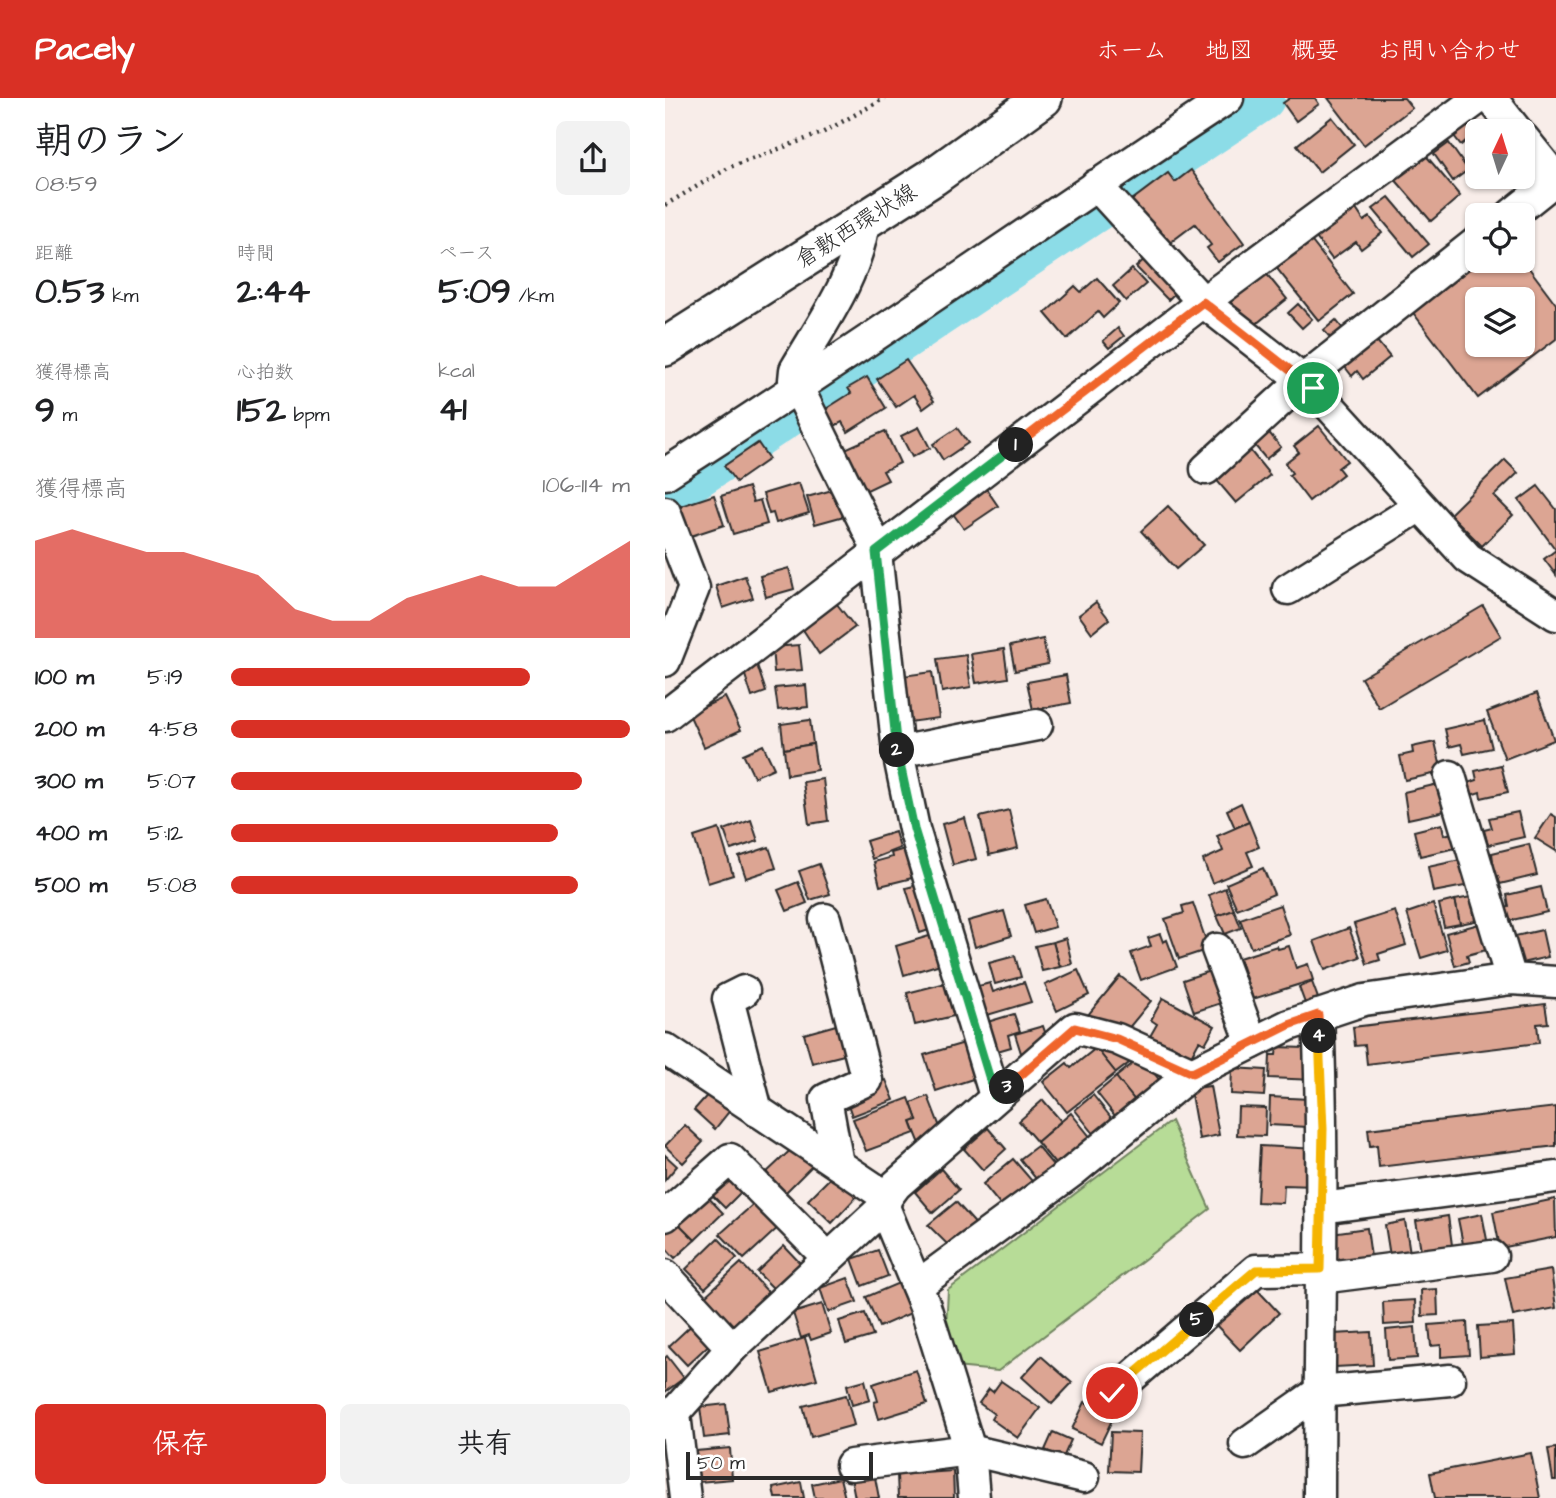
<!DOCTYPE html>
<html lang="ja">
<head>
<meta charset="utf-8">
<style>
	:root { --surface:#fff; --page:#f2f2f2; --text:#202124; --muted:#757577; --accent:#d93025 }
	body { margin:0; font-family:"Architects Daughter","Klee One",sans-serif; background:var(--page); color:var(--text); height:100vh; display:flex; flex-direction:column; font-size:26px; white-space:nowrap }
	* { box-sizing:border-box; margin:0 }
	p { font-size:23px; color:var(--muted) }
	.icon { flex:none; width:38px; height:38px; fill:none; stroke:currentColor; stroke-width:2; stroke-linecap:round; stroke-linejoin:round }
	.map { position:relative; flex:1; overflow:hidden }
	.side { display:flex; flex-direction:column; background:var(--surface); width:665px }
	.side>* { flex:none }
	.needle { width:46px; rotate:4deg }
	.buttons { position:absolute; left:800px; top:21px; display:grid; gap:14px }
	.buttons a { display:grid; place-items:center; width:70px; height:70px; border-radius:10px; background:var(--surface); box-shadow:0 2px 5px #0004; font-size:35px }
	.scale { position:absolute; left:21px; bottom:18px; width:187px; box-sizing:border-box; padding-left:7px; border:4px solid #2b2b2b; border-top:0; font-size:19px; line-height:24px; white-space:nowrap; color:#2b2b2b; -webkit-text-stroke:5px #fff; paint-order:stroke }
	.pin { position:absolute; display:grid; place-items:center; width:60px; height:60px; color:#fff; margin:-30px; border:4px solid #fff; border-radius:50%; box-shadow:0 2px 7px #0007 }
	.km { position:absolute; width:35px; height:35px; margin:-18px; border-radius:50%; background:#222; color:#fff; font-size:19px; line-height:35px; text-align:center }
	.round { display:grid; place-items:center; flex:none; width:74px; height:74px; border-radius:10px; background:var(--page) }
	.headline { display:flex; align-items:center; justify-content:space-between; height:119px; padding:0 35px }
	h1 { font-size:38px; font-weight:800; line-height:52px }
	.metrics { display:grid; grid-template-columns:repeat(3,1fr); gap:10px; height:119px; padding:7px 35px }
	.metrics div { display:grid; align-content:center }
	.metrics b { font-size:35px; font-weight:800 }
	.metrics small { font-size:19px; font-weight:400 }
	.metrics p { font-size:19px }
	.chart { height:196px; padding:14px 35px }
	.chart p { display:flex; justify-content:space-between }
	.chart svg { width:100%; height:126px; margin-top:7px; fill:var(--accent); opacity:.7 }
	.primary-button { display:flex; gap:14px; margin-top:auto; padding:14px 35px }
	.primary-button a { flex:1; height:80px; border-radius:10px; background:var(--accent); color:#fff; font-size:28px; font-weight:800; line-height:80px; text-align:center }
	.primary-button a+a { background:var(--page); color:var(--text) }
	ul { padding:0 35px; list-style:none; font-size:23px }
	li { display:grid; grid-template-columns:112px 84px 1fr; align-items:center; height:52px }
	li i { height:18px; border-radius:9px; background:var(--accent) }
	header { display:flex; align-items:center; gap:42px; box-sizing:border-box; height:98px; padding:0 35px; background:var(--accent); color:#fff }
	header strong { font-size:33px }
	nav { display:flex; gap:38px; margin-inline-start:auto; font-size:24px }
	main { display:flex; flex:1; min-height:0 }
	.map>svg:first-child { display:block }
	.green { fill:#b7dc97; stroke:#718461; stroke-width:2 }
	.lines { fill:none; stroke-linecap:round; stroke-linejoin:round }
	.river { stroke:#8cdce7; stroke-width:46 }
	.building { fill:#dca593; stroke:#2b2b2b; stroke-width:2; fill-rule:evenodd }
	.minor-casing { stroke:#2b2b2b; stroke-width:35 }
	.major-casing { stroke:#2b2b2b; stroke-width:42 }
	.path { stroke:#2b2b2b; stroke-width:4.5; stroke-dasharray:2 5; stroke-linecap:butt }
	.minor { stroke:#fff; stroke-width:30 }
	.major { stroke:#fff; stroke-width:37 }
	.split-1-casing { stroke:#fff; stroke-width:14 }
	.split-2-casing { stroke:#fff; stroke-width:14 }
	.split-3-casing { stroke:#fff; stroke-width:14 }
	.split-4-casing { stroke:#fff; stroke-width:14 }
	.split-5-casing { stroke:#fff; stroke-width:14 }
	.split-6-casing { stroke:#fff; stroke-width:14 }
	.split-1 { stroke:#f0652b; stroke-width:9 }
	.split-2 { stroke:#22a559; stroke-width:9 }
	.split-3 { stroke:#22a559; stroke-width:9 }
	.split-4 { stroke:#f0652b; stroke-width:9 }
	.split-5 { stroke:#f5b400; stroke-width:9 }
	.split-6 { stroke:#f5b400; stroke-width:9 }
	.labels { text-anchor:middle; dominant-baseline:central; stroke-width:6; stroke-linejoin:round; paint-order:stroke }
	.street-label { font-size:23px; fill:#2b2b2b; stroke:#fff }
</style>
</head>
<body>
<header>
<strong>Pacely</strong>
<nav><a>ホーム</a><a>地図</a><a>概要</a><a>お問い合わせ</a></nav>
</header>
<main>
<section class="side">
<div class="headline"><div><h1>朝のラン</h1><p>08:59</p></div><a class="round"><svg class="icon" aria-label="share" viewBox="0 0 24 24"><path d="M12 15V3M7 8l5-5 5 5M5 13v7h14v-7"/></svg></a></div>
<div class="metrics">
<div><p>距離</p><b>0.53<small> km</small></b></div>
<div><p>時間</p><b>2:44</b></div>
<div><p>ペース</p><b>5:09<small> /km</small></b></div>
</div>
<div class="metrics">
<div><p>獲得標高</p><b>9<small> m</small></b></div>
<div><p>心拍数</p><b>152<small> bpm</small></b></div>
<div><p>kcal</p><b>41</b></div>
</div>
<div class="chart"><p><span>獲得標高</span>106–114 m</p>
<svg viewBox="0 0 160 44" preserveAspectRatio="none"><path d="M0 44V10L10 6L20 10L30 14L40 14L50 18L60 22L70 34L80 38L90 38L100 30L110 26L120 22L130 26L140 26L150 18L160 10V44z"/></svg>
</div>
<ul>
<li><b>100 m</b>5:19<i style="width:75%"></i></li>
<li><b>200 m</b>4:58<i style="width:100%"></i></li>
<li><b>300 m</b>5:07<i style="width:88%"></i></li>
<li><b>400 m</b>5:12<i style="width:82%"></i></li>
<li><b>500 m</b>5:08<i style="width:87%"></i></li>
</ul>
<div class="primary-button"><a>保存</a><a>共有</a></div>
</section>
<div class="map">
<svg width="891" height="1400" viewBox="0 0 891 1400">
	<rect width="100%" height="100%" fill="#f8ede9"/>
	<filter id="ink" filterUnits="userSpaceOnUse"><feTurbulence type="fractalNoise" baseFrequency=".0143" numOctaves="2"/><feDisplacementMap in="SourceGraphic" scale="14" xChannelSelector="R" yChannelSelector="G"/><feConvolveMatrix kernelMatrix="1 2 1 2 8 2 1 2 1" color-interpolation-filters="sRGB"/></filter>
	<g filter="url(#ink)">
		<polygon class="green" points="506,1023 545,1111 333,1273 279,1268 283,1192"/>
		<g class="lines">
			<polyline class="river" points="0,398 597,0"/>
		</g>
		<g class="building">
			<polygon points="625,0 650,0 654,6 631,23 618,5"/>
			<polygon points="663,0 739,0 747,10 699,47"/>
			<polygon points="667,19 689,46 654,74 632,47"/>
			<polygon points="802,28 809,36 796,47 789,38"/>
			<polygon points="784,45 803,72 788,83 769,56"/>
			<polygon points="758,54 795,98 766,123 728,79"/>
			<polygon points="526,72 579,145 553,164 542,150 546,147 530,126 502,147 483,121 474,128 459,108 503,75 510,84"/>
			<polygon points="724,99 764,146 748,159 708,111"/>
			<polygon points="689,108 699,123 705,119 717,135 696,151 691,144 667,161 649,137"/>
			<polygon points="644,140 688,196 654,223 609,167"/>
			<polygon points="485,156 516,189 503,202 471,169"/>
			<path d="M858,162l33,44v35l-78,59 -67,-88 66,-49zM812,201h46v46h-46z"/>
			<polygon points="467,171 481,186 461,203 448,188"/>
			<polygon points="600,174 622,201 586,230 564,203"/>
			<polygon points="432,180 454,205 438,220 433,214 402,241 380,215 410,188 416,194"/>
			<polygon points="633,206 647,221 637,230 623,215"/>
			<polygon points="671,222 678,231 666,241 659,232"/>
			<polygon points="453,230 459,238 444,250 438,243"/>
			<polygon points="707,237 725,259 698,281 692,273 687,278 680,269 685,265 680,259"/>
			<polygon points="241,262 269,303 258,311 249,297 231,309 212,281"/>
			<polygon points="202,279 221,310 183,334 177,324 166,330 156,314 186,295 183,290"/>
			<polygon points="654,328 682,363 673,370 678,376 644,403 624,377 627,375 620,365 634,354 629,348"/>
			<polygon points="254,329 265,350 247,359 236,338"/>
			<polygon points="292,330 303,345 278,362 268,346"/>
			<polygon points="601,331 616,349 601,361 586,343"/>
			<polygon points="220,333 235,365 218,373 223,382 200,393 180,351"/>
			<polygon points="93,345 104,361 71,384 59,368"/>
			<polygon points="583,350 605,377 571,405 548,378"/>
			<polygon points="840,362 853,375 829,398 848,417 817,448 785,416"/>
			<polygon points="134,385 144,415 111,425 108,415 104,416 98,396"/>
			<polygon points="873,388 891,411 891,452 854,402"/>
			<polygon points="83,389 88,404 95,402 102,426 68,436 56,398"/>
			<polygon points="320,389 333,408 299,431 286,413"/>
			<polygon points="171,391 179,418 150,426 142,399"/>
			<polygon points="49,397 59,427 23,439 13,409"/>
			<polygon points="503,408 539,447 511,471 476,433"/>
			<polygon points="891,452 891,477 879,461"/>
			<polygon points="124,470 129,491 101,499 95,478"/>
			<polygon points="80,478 88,500 58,510 51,488"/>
			<polygon points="168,501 190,529 154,556 135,527"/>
			<polygon points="431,504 444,521 427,535 414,517"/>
			<polygon points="818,508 836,538 714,610 696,580"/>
			<polygon points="378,541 383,566 350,573 345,548"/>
			<polygon points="134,547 137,572 109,574 107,549"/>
			<polygon points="339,551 343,580 311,585 306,556"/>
			<polygon points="301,557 306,589 277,594 272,561"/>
			<polygon points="92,567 101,594 87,599 78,571"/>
			<polygon points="267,574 274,620 244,624 237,578"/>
			<polygon points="401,577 406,605 368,612 362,584"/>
			<polygon points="141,587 143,609 113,612 110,590"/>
			<polygon points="872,595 889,642 840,661 822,614"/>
			<polygon points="60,599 76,632 39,649 24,616"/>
			<polygon points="145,622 148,646 119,651 116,626"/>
			<polygon points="820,622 827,650 799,656 796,646 784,649 780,631"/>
			<polygon points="770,644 777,674 740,682 735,658 748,655 747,649"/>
			<polygon points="148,646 152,672 122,677 119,651"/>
			<polygon points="98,647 109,670 89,679 78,656"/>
			<polygon points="836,667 843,694 816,700 815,694 806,697 803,685 812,682 810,673"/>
			<polygon points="158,681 163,723 144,726 138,684"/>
			<polygon points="773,686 780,713 743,721 739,694"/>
			<polygon points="576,705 584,724 570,730 562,712"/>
			<polygon points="344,712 353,750 324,757 315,719"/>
			<polygon points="853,714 859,739 823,747 819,732 827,730 824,720"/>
			<polygon points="886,716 891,719 891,753 870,740"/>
			<polygon points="300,720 311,761 288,767 277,726"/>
			<polygon points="86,722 93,743 66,752 59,732"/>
			<polygon points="584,724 594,749 582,754 588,768 547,785 538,762 558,753 552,738"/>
			<polygon points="777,726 779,737 791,734 795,749 755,758 749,733"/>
			<polygon points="54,731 68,777 43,785 29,739"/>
			<polygon points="230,734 235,750 207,761 201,743"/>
			<polygon points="864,746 872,777 835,786 833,778 830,779 827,755"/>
			<polygon points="104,749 111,770 81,780 74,759"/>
			<polygon points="243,750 251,779 215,788 209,764 227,759 226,755"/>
			<polygon points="800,761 805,787 768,794 763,769"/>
			<polygon points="154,766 165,796 145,802 134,773"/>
			<polygon points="598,770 609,796 572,811 561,786"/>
			<polygon points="133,784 142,805 122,813 113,792"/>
			<polygon points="260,785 273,829 255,835 241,790"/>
			<polygon points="876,789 882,814 843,823 840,810 844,809 842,797"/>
			<polygon points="560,790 569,812 552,818 544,797"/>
			<polygon points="806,799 810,823 795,826 790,802"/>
			<polygon points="381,801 390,829 369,835 360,807"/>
			<polygon points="790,802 795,826 779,829 774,806"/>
			<polygon points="528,805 544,851 514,861 500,821 519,815 517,808"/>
			<polygon points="768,806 782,852 756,860 742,815"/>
			<polygon points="615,807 625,837 586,850 575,821"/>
			<polygon points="569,812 576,830 560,836 552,818"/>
			<polygon points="339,813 346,838 310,849 303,823"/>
			<polygon points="730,813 741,847 713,856 715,862 702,866 689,826"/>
			<polygon points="814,826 821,852 802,857 804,864 790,868 781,835"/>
			<polygon points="684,830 695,859 660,872 649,843"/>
			<polygon points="877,832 883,859 852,866 846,839"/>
			<polygon points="274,835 282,864 239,877 231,848"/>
			<polygon points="495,836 498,844 502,842 512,869 476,882 466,855 486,848 483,840"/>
			<polygon points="401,840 407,866 395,869 388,844"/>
			<polygon points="388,844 395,869 377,873 370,848"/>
			<polygon points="612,848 613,851 624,848 631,870 643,866 648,882 588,901 574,860"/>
			<polygon points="350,858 356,879 330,886 324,865"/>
			<polygon points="554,870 565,902 529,914 518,882"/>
			<polygon points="413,872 424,897 392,913 380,887"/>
			<polygon points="455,878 486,903 457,938 434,928 422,918"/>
			<polygon points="285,884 293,917 250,927 242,895"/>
			<polygon points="359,884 366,904 319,918 310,889 325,885 328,894"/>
			<polygon points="647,884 654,903 641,908 634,889"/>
			<polygon points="498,900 550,928 540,946 534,943 526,958 507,947 505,951 484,940 492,926 486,922"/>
			<polygon points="880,906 883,925 872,926 874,945 702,966 700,947 690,948 688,929"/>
			<polygon points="349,916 355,933 343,937 346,949 329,954 319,925"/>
			<polygon points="171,927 179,957 147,965 139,936"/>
			<polygon points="378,928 384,946 356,955 350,936"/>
			<polygon points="306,943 317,978 271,993 259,957"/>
			<polygon points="612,949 640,950 649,982 604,980 605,957 611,957"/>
			<polygon points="431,950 472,959 451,975"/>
			<polygon points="431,950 451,975 402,1014 378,984 402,965 406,970"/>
			<polygon points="476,959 496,984 471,1004 451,979"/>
			<polygon points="567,970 601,972 599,998 566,996"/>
			<polygon points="451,979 471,1004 451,1019 432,995"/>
			<polygon points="221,982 229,1002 187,1018 180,998"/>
			<polygon points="545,988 554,1037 534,1041 525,991"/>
			<polygon points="46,993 66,1011 50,1031 29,1012"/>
			<polygon points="428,997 448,1022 430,1037 410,1012"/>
			<polygon points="263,998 278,1037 255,1046 246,1024 252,1022 246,1005"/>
			<polygon points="605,999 644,1001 643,1029 604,1027"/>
			<polygon points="244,1000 252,1022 246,1024 250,1035 201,1053 188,1021"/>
			<polygon points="378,1002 396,1023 372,1044 354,1023"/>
			<polygon points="573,1009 601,1010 600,1038 572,1037"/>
			<polygon points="891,1009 891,1048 714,1069 712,1047 705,1048 703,1031"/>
			<polygon points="406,1015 426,1040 395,1072 372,1044"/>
			<polygon points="20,1027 38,1044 18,1065 0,1048"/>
			<polygon points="323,1030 341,1051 318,1072 299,1051"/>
			<polygon points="133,1045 151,1064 120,1095 101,1075"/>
			<polygon points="372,1048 393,1073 376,1087 355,1061"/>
			<polygon points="595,1048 652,1051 650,1088 619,1087 618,1105 592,1104"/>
			<polygon points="0,1057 12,1068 0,1082"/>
			<polygon points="348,1061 367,1083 336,1108 318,1086"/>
			<polygon points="276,1071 294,1092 268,1115 250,1094"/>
			<polygon points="69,1072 83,1087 60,1110 40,1090"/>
			<polygon points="171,1074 194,1096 167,1125 143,1102"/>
			<polygon points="39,1095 58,1115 30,1142 10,1122"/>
			<polygon points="890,1101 891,1139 835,1150 828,1114"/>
			<polygon points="93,1102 116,1127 79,1161 55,1136"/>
			<polygon points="291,1104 315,1131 296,1147 290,1139 282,1146 263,1127"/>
			<polygon points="817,1116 823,1147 799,1151 793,1121"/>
			<polygon points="783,1118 787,1147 756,1152 751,1123"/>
			<polygon points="10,1122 30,1142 10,1160 0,1149 0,1132"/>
			<polygon points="740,1123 745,1155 725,1158 720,1127"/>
			<polygon points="702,1130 706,1159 670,1164 666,1135"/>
			<polygon points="53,1140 72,1160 40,1190 21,1171"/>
			<polygon points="119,1148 137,1167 111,1193 92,1174"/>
			<polygon points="213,1152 223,1178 197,1188 187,1161"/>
			<polygon points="76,1165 104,1195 67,1229 39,1199"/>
			<polygon points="886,1172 891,1210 848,1218 840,1180"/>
			<polygon points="183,1180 192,1204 163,1214 155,1190"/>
			<polygon points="236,1184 248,1214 214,1229 201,1199"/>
			<polygon points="587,1186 614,1215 575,1252 548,1224"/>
			<polygon points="772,1191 773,1217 757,1218 756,1192"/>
			<polygon points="750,1202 751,1225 719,1227 718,1204"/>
			<polygon points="157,1206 166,1235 146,1242 144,1237 136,1240 128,1215"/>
			<polygon points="200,1215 208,1238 181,1246 174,1223"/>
			<polygon points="32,1222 50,1241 22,1267 4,1248"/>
			<polygon points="802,1224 804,1257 776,1259 776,1247 766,1248 764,1227"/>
			<polygon points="848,1226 850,1256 815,1259 813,1228"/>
			<polygon points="750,1229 752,1260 723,1262 721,1232"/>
			<polygon points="706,1234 708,1267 670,1269 668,1236"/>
			<polygon points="140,1240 152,1281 107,1294 95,1254"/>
			<polygon points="2,1258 19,1280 0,1294 0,1260"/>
			<polygon points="376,1258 407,1285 387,1306 357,1279"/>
			<polygon points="251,1272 262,1306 214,1321 209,1304 213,1303 208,1286"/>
			<polygon points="200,1282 205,1302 187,1307 182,1287"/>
			<polygon points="336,1283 375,1310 353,1340 326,1321 329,1316 314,1305 324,1291 328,1294"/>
			<polygon points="181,1297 189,1327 146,1339 138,1308"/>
			<polygon points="420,1304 449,1318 436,1345 407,1331"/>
			<polygon points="61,1306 65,1337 39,1340 35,1309"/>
			<polygon points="388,1334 406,1342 398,1360 380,1352"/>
			<polygon points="446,1334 475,1335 473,1374 444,1373"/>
			<polygon points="65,1350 67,1381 34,1384 31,1353"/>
			<polygon points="891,1350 891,1382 888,1382 883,1351"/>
			<polygon points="866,1355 875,1400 770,1400 765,1375"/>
			<polygon points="288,1373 289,1400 233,1400 232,1377"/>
			<polygon points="209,1374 214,1400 190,1400 186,1379"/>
			<polygon points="175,1380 180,1400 150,1400 147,1386"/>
			<polygon points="136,1384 139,1400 110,1400 108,1390"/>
		</g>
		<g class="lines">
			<g class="minor-casing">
				<g id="minor">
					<polyline points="826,0 852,33"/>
					<polyline points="431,87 538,204 648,290 803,460 891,517"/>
					<polyline points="846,117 891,81 858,40"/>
					<path d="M199,123c-7,55 -41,101 -69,149l-1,10 81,164 23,208 16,77 81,267"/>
					<polyline points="541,371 639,281 812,144"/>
					<path d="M0,376c190,-121 374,-252 563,-376"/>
					<polyline points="0,414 29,490 0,563"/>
					<polyline points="623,491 755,408"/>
					<polyline points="0,618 538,204 814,0"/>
					<polyline points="233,654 372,627"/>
					<polyline points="785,678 846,881"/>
					<polyline points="160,821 202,982 161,1001 173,1066"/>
					<polyline points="552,851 587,945"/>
					<polyline points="79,893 63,901 92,1013"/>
					<path d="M653,917c7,161 1,322 1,483"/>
					<polyline points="0,951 222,1099"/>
					<polyline points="219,1109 260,1208 305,1352 309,1400"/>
					<polyline points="656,1110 891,1079"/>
					<polyline points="0,1118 65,1061 163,1160"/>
					<polyline points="0,1177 67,1250"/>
					<polyline points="655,1180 827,1158"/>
					<polyline points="252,1188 408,1073 527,975"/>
					<polyline points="448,1295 591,1172 655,1171"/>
					<polyline points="10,1316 20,1400"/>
					<polyline points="0,1325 67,1250 219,1109 222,1099 231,1087 410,930 452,941 527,975 624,927 699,902 846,881 891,884"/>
					<polyline points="580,1346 654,1294 785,1282"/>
					<polyline points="186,1367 305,1352 419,1379"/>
				</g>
			</g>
			<g class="major-casing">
				<polyline id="major" points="0,249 268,79 378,0"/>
			</g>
			<polyline class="path" points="0,107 65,69 157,35 220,0"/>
			<use href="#minor" class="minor"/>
			<use href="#major" class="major"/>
		</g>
	</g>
	<g class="lines" filter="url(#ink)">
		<g class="split-1-casing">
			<polyline id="split-1" points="351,347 538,204 648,290"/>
		</g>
		<g class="split-2-casing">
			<polyline id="split-2" points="232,652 211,454 351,347"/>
		</g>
		<g class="split-3-casing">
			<polyline id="split-3" points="232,652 249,731 330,998 342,989"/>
		</g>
		<g class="split-4-casing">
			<polyline id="split-4" points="342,989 410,930 452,941 527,975 624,927 653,917 654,938"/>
		</g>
		<g class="split-5-casing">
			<polyline id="split-5" points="532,1222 591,1172 655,1171 658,1031 654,938"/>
		</g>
		<g class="split-6-casing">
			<polyline id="split-6" points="447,1295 532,1222"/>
		</g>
		<use href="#split-1" class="split-1"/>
		<use href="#split-2" class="split-2"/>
		<use href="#split-3" class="split-3"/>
		<use href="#split-4" class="split-4"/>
		<use href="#split-5" class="split-5"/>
		<use href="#split-6" class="split-6"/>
	</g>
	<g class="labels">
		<g class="street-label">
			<text transform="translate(191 128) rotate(-32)">倉敷西環状線</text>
		</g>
	</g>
</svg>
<div class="buttons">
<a><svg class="needle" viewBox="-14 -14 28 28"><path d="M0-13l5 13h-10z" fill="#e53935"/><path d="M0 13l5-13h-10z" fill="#757577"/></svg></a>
<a><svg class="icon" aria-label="locate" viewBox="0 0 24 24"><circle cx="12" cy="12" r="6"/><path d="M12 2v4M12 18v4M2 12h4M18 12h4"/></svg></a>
<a><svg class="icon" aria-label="layers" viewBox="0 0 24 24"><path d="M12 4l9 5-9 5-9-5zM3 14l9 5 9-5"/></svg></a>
</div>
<div class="scale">50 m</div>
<div class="pin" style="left:648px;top:290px;background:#1e9e55"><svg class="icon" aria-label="arrive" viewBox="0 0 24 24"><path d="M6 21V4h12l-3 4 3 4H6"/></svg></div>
<div class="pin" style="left:447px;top:1295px;background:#d93025"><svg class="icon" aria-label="check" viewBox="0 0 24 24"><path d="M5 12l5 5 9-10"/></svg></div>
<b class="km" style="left:351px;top:347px">1</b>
<b class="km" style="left:232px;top:652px">2</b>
<b class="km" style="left:342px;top:989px">3</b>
<b class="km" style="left:654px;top:938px">4</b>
<b class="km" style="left:532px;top:1222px">5</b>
</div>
</main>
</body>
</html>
